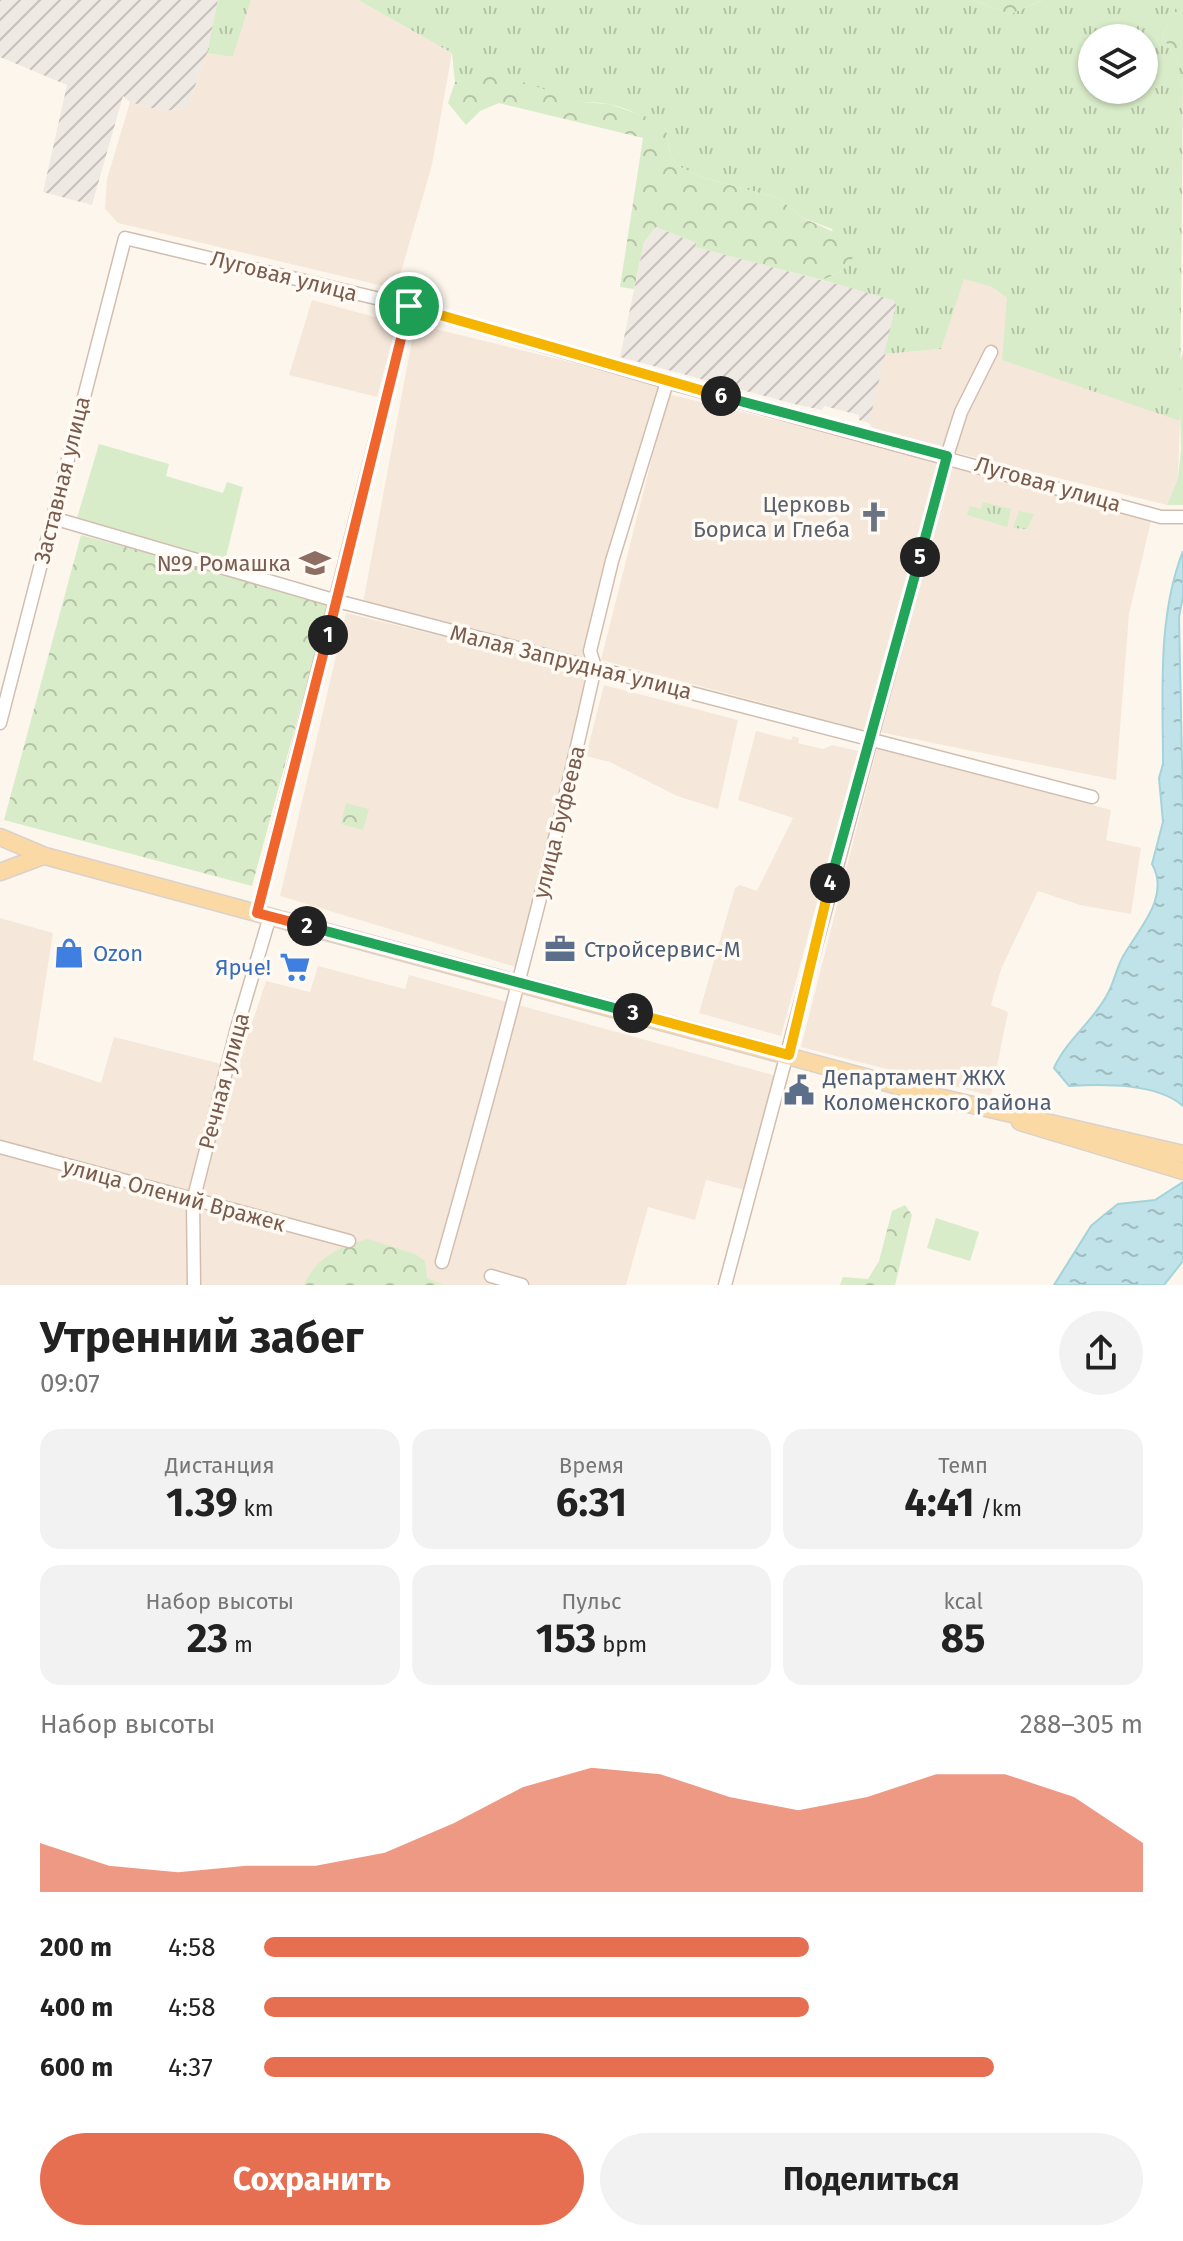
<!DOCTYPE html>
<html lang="ru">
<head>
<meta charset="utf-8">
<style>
	:root { --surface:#fff; --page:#f2f2f2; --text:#222; --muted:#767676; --accent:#e76f51 }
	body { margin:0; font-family:"Fira Sans",sans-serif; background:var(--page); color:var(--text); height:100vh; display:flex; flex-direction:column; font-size:30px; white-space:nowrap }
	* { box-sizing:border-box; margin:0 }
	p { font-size:26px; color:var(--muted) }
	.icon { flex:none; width:44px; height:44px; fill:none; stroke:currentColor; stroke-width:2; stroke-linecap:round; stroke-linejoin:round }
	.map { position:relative; height:1285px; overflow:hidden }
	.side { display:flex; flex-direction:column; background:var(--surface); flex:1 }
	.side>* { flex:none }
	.buttons { position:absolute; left:1078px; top:24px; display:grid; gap:16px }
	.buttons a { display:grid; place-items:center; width:80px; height:80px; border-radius:50%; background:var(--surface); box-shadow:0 2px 6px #0004; font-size:40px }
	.pin { position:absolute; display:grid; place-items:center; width:68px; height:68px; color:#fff; margin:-34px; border:4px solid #fff; border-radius:50%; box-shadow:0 2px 8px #0007 }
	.km { position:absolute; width:40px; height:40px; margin:-20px; border-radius:50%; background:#222; color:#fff; font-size:22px; line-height:40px; text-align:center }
	.round { display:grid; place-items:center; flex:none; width:84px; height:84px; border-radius:42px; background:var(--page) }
	.overview { display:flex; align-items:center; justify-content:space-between; height:136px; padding:0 40px }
	h1 { font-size:44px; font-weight:700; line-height:60px }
	.metrics { display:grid; grid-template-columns:repeat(3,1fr); gap:12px; height:136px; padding:8px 40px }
	.metrics div { display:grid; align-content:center; border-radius:20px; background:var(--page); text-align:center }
	.metrics b { font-size:40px; font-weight:700 }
	.metrics small { font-size:22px; font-weight:400 }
	.metrics p { font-size:22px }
	.chart { height:224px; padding:16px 40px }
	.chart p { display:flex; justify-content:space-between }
	.chart svg { width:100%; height:144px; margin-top:8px; fill:var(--accent); opacity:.7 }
	.cta { display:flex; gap:16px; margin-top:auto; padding:16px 40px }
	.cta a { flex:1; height:92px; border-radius:48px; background:var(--accent); color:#fff; font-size:32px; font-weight:700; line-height:92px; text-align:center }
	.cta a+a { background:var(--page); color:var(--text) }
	ul { padding:0 40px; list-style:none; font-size:26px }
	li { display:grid; grid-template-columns:128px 96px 1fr; align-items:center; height:60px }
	li i { height:20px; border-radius:10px; background:var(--accent) }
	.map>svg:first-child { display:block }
	.residential { fill:#f5e8da }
	.industrial { fill:url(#industrial-furrows) }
	.grass { fill:url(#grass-tufts); fill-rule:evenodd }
	.forest { fill:url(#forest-crowns) }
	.pitch { fill:#d8ecc9 }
	.water { fill:url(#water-ripples); stroke:#a5d3da; stroke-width:2 }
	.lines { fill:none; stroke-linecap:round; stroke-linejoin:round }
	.minor-casing { stroke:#d1beb0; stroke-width:15 }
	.major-casing { stroke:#dad1cd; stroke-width:19 }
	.minor { stroke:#fff; stroke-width:12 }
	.major { stroke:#fbd9a5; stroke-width:16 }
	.split-1-casing { stroke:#fff; stroke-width:16 }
	.split-2-casing { stroke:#fff; stroke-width:16 }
	.split-3-casing { stroke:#fff; stroke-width:16 }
	.split-4-casing { stroke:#fff; stroke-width:16 }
	.split-5-casing { stroke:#fff; stroke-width:16 }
	.split-6-casing { stroke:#fff; stroke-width:16 }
	.split-7-casing { stroke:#fff; stroke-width:16 }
	.split-1 { stroke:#f0652b; stroke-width:10 }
	.split-2 { stroke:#f0652b; stroke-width:10 }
	.split-3 { stroke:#22a559; stroke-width:10 }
	.split-4 { stroke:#f5b400; stroke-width:10 }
	.split-5 { stroke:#22a559; stroke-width:10 }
	.split-6 { stroke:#22a559; stroke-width:10 }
	.split-7 { stroke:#f5b400; stroke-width:10 }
	.labels { text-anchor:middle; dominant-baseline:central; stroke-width:7; stroke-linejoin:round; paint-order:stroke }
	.street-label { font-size:22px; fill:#7a5c4d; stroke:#fffaf3 }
	.worship-label { font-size:22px; fill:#5b616d; stroke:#fffaf3; text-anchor:end }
	.education-label { font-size:22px; fill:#785e54; stroke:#fffaf3; text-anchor:end }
	.service-label { font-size:22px; fill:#4e5e75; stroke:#fffaf3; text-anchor:start }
	.shop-label { font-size:22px; fill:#366cbe; stroke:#fffaf3; text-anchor:start }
</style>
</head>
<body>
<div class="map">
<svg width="1183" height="1285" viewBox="0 0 1183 1285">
	<defs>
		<pattern id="industrial-furrows" width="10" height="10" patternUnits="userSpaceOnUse" patternTransform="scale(2)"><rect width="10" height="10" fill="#efe9e4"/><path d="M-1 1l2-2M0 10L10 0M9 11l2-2" fill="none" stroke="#c7c0bb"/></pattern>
		<pattern id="grass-tufts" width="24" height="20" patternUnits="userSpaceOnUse" patternTransform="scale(2)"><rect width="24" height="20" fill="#d8ecc9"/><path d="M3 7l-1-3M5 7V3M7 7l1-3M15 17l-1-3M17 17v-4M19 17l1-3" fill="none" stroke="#b4c2a5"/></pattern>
		<pattern id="forest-crowns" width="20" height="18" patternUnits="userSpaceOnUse" patternTransform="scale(2)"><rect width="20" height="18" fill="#d8ecc9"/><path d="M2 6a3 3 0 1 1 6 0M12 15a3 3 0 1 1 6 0" fill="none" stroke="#b4c2a5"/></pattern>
		<pattern id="water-ripples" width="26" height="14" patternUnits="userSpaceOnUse" patternTransform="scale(2)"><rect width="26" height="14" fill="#bfe3e8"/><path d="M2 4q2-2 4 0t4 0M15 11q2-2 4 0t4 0" fill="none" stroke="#a0bbbe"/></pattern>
	</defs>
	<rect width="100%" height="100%" fill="#fdf6ec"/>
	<g class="residential">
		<polygon points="251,0 358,0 452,53 432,165 396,289 118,223 105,209 107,179 130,102 163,111 187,108 207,53 233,57"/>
		<polygon points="963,278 992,287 1164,413 1180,421 1178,478 1167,505 877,433 869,423 884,354 941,349"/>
		<polygon points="312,300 397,323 377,397 289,375"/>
		<polygon points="415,324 659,384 582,661 363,603"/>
		<polygon points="668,394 941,460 868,731 601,660"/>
		<polygon points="952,466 1151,521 1129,614 1116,780 879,732"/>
		<polygon points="346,613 589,672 516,967 280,896"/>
		<polygon points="604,685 738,720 718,809 677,796 610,762 586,756"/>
		<polygon points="756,731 791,740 793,736 799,738 798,743 823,749 832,745 858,751 781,1036 699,1013 735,888 740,885 757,891 793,818 738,800"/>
		<polygon points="877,748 1111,810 1106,840 1141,848 1131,914 1080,905 1038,891 1001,969 991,1005 1008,1012 991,1096 801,1047"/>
		<polygon points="0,918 53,933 33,1060 101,1083 114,1037 237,1068 266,981 310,992 318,966 405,989 409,975 777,1076 745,1190 706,1180 695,1220 648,1207 626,1285 0,1285"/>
	</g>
	<g class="industrial">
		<polygon points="0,0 218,0 207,53 187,108 163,111 130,102 123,96 92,205 43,192 67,85 0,57"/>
		<polygon points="656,227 696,243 696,247 893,299 897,305 869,423 859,420 859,415 824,406 822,410 794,404 620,357 644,242"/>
	</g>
	<g class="grass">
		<polygon points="218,0 251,0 233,57 207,53"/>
		<path d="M358,0h614l38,14 33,-14h140v6l-4,-3 -17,32 21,35 -3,351 -178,-61 5,-62 -15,-11 -28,-8 -23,70 -57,5 12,-49 -3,-5 -71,-20 20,-9 -10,-42 -29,-11 -25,-20 -77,-21 -23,-11 -8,-12 -4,-25c-18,-11 -38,-21 -58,-25 -8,-2 -17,-1 -25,-2 -55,-12 -64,-35 -128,-20l-3,-29zM1092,38h52v52h-52z"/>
		<polygon points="983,502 1011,509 1007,527 967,515 970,506 981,509"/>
		<polygon points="1019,511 1034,514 1027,529 1013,528"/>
	</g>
	<g class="forest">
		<polygon points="972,0 1043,0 1010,14"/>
		<polygon points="1179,2 1183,6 1183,70 1162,35"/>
		<polygon points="484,75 508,77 582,102 609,104 647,117 666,129 670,154 678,166 701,177 778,198 803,218 849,239 856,254 842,271 822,280 695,247 696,243 656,227 644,242 634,289 620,287 643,138 499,103 480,111 466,125 448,103 455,82"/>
		<polygon points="1183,353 1183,505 1167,505 1178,478 1181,449 1179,363"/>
		<polygon points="81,535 329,602 252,886 4,820"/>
		<polygon points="346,803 369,809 363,830 341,824"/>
		<polygon points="905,1205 912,1215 895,1285 840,1285 843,1277 868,1279 879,1261 892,1211"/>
		<path d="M368,1239l47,15 10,7 2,17 16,7h-139c12,-28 37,-39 64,-46z"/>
	</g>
	<g class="pitch">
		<polygon points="99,444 169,464 166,476 223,493 227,482 243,487 225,561 77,518"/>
		<polygon points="936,1218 979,1232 970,1261 927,1248"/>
	</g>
	<g class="water">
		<path d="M1183,551v46l-4,20 4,188v301c-26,-23 -79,-22 -114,-20l-15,-18c13,-29 40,-47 54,-75 7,-13 9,-28 17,-40 16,-27 45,-57 27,-89l11,-42 -4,-44 4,-14c0,-70 -6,-147 20,-213z"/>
		<polygon points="1183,1182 1183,1261 1164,1285 1054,1285 1091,1226 1104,1215 1118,1204 1155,1200"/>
	</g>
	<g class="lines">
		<g class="minor-casing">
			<g id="minor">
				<polyline points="53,518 337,601 1092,797"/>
				<polyline points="0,723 125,238 409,306 667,382 1161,517 1183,517"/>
				<polyline points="257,913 409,306"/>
				<polyline points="0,1147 349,1241"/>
				<path d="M442,1262c56,-198 109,-395 153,-595l-5,-16 22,-90 55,-179"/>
				<polyline points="491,1276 522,1285"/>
				<polyline points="194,1285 193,1201 237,1028 270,916"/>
				<polyline points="725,1285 947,456 961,412 991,352"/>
			</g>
		</g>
		<g class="major-casing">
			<g id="major">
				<polyline points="0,837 45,856 943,1098 1183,1154"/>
				<polyline points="0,872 43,856"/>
				<polyline points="1020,1122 1183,1171"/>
			</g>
		</g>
		<use href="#minor" class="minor"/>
		<use href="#major" class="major"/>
	</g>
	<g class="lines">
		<g class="split-1-casing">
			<polyline id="split-1" points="328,635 409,306"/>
		</g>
		<g class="split-2-casing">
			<polyline id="split-2" points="307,926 257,913 328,635"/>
		</g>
		<g class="split-3-casing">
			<polyline id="split-3" points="307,926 633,1013"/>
		</g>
		<g class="split-4-casing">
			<polyline id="split-4" points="633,1013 789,1055 830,883"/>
		</g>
		<g class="split-5-casing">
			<polyline id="split-5" points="830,883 920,557"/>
		</g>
		<g class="split-6-casing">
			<polyline id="split-6" points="721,396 947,456 920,557"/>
		</g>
		<g class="split-7-casing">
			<polyline id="split-7" points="409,306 721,396"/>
		</g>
		<use href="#split-1" class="split-1"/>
		<use href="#split-2" class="split-2"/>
		<use href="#split-3" class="split-3"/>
		<use href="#split-4" class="split-4"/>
		<use href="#split-5" class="split-5"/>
		<use href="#split-6" class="split-6"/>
		<use href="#split-7" class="split-7"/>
	</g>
	<defs>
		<g id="church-bare" transform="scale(2.4)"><path d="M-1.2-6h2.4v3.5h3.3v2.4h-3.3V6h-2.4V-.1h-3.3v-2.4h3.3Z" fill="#6b7280" stroke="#fffaf3" stroke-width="2.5" paint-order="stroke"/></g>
		<g id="school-bare" transform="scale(2.4)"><path d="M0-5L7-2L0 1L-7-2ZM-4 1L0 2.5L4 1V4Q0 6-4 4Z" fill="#8d6e63" stroke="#fffaf3" stroke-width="2.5" paint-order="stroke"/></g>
		<g id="office-bare" transform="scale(2.4)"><path d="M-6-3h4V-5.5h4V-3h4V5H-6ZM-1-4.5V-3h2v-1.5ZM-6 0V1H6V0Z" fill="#5c6f8a" stroke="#fffaf3" stroke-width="2.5" paint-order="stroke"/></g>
		<g id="shop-bare" transform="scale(2.4)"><path d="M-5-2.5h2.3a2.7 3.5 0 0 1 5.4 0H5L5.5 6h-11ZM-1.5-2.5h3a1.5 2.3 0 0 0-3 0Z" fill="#3f7fe0" stroke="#fffaf3" stroke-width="2.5" paint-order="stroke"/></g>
		<g id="supermarket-bare" transform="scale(2.4)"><path d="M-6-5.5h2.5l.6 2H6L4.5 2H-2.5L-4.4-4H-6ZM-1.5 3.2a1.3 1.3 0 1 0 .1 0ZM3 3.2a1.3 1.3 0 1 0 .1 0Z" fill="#3f7fe0" stroke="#fffaf3" stroke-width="2.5" paint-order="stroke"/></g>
		<g id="civic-bare" transform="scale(2.4)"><path d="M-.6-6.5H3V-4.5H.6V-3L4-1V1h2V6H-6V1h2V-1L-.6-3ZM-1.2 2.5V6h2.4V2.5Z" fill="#5c6f8a" stroke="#fffaf3" stroke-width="2.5" paint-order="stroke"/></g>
	</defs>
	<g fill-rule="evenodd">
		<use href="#church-bare" x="874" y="517"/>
		<use href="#school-bare" x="315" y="563"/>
		<use href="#office-bare" x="560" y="949"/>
		<use href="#shop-bare" x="69" y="953"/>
		<use href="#supermarket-bare" x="295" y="967"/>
		<use href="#civic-bare" x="799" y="1090"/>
	</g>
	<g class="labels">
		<g class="street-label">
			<text transform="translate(284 276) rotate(14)">Луговая улица</text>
			<text transform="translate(62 480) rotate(-76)">Заставная улица</text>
			<text transform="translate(1048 484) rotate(16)">Луговая улица</text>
			<text transform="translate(571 662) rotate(14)">Малая Запрудная улица</text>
			<text transform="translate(559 822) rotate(-76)">улица Буфеева</text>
			<text transform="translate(224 1081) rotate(-75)">Речная улица</text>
			<text transform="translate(174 1195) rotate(15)">улица Олений Вражек</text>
		</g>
		<g class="worship-label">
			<text x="850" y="504">Церковь<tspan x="850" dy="25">Бориса и Глеба</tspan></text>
		</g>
		<g class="education-label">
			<text x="291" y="563">№9 Ромашка</text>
		</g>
		<g class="service-label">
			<text x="584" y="949">Стройсервис-М</text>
			<text x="823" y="1077">Департамент ЖКХ<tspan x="823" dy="25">Коломенского района</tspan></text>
		</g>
		<g class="shop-label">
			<text x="93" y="953">Ozon</text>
			<text x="271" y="967" text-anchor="end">Ярче!</text>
		</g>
	</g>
</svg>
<div class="buttons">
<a><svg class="icon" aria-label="layers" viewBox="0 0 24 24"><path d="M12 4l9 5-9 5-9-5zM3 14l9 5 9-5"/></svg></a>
</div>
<div class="pin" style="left:409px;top:306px;background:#1e9e55"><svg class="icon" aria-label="arrive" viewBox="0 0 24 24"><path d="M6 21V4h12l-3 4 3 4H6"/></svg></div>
<b class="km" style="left:328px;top:635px">1</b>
<b class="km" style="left:307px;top:926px">2</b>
<b class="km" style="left:633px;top:1013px">3</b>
<b class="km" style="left:830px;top:883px">4</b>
<b class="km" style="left:920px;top:557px">5</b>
<b class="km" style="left:721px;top:396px">6</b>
</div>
<section class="side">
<div class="overview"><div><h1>Утренний забег</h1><p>09:07</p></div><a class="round"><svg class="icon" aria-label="share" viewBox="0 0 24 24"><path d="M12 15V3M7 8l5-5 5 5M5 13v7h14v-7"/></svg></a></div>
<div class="metrics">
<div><p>Дистанция</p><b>1.39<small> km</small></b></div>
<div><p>Время</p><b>6:31</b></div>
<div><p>Темп</p><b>4:41<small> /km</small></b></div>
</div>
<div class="metrics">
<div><p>Набор высоты</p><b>23<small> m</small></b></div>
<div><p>Пульс</p><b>153<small> bpm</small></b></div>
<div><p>kcal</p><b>85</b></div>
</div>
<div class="chart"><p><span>Набор высоты</span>288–305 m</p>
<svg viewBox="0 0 160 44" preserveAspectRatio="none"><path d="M0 44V29L10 36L20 38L30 36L40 36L50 32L60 23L70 12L80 6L90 8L100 15L110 19L120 15L130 8L140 8L150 15L160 29V44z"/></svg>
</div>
<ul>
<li><b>200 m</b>4:58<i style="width:62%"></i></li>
<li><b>400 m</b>4:58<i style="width:62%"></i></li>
<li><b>600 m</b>4:37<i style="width:83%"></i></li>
</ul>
<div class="cta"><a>Сохранить</a><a>Поделиться</a></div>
</section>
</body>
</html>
